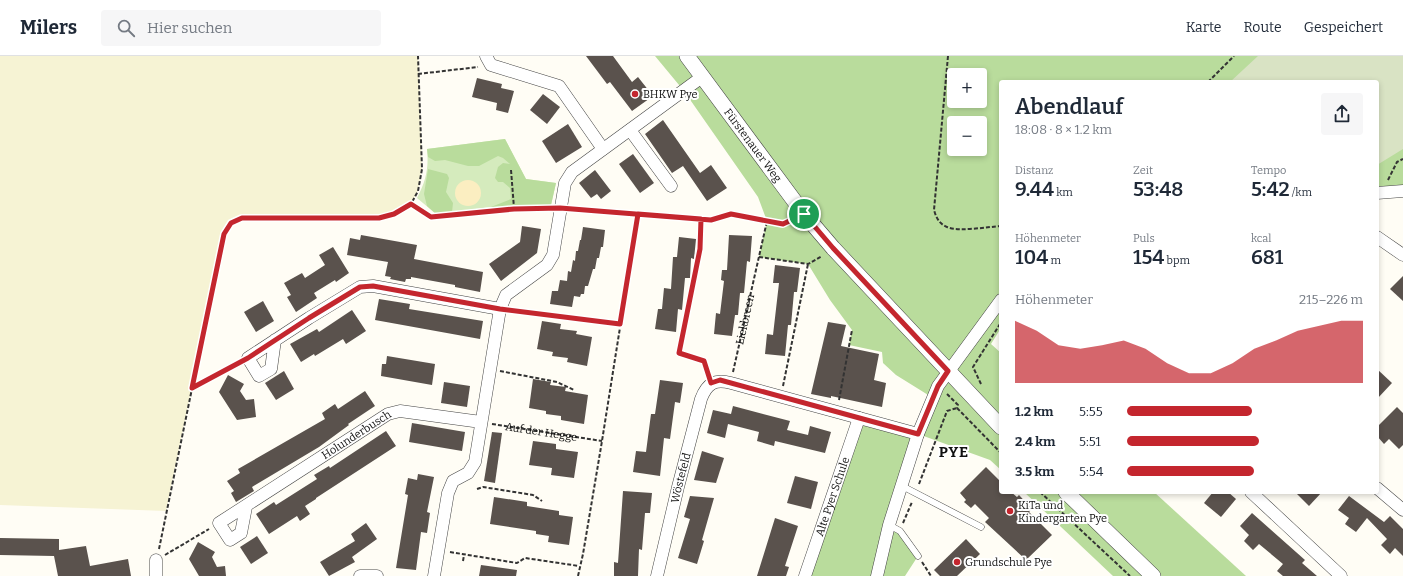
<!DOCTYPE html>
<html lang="de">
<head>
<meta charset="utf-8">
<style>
	:root { --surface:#fff; --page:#f6f6f7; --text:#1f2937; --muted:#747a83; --line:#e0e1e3; --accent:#c4262e }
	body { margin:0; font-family:Bitter,serif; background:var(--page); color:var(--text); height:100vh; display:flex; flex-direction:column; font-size:15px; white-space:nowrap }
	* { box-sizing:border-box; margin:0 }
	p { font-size:13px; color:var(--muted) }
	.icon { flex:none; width:22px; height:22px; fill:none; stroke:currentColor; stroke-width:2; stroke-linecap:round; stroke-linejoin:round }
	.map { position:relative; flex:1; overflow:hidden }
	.panel { position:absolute; left:999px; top:24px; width:380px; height:414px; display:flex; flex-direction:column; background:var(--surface); border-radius:4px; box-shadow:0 2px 6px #0003 }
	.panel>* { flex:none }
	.buttons { position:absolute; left:947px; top:12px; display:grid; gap:8px }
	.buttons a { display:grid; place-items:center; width:40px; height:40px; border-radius:4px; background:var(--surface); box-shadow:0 2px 6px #0003; font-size:20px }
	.pin { position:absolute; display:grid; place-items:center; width:34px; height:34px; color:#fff; margin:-17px; border:2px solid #fff; border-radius:50%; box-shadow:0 1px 4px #0007 }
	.round { display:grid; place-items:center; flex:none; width:42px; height:42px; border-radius:4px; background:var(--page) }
	.headline { display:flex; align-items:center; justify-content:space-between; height:68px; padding:0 16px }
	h1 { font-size:22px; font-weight:600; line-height:30px }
	.metrics { display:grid; grid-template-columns:repeat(3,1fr); gap:6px; height:68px; padding:4px 16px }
	.metrics div { display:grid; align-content:center }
	.metrics b { font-size:20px; font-weight:600 }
	.metrics small { font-size:11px; font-weight:400 }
	.metrics p { font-size:11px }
	.chart { height:112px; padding:8px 16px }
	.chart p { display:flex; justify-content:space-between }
	.chart svg { width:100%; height:72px; margin-top:4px; fill:var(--accent); opacity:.7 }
	ul { padding:0 16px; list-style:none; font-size:13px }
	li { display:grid; grid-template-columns:64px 48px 1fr; align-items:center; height:30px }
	li i { height:10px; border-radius:5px; background:var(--accent) }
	header { display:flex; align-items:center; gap:24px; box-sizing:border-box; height:56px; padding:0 20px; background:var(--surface); border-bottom:1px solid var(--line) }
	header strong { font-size:19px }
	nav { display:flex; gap:22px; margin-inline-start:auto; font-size:14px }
	.search { width:280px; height:36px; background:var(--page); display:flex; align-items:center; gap:10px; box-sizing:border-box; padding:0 14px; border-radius:4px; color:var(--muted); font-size:15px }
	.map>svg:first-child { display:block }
	.farmland { fill:#f6f3d4 }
	.green { fill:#d5ebbd }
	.forest { fill:#b9dc9c; fill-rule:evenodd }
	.sand { fill:#fbeec1 }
	.cemetery { fill:#d9e3c4 }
	.building { fill:#5a524d }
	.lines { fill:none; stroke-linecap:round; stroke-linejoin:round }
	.service-casing { stroke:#444; stroke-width:7 }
	.minor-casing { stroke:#444; stroke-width:13 }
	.tertiary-casing { stroke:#444; stroke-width:16 }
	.path { stroke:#333; stroke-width:2; stroke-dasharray:4 2; stroke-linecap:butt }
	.service { stroke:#fff; stroke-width:6 }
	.minor { stroke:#fff; stroke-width:12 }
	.tertiary { stroke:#fff; stroke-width:15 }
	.route-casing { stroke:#fff; stroke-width:8 }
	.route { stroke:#c4262e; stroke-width:5 }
	.poi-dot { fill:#c4262e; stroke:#fff; stroke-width:1.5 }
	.labels { text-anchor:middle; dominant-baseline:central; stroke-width:4; stroke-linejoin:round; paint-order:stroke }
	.poi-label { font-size:11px; fill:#111; stroke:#fff; text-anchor:start }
	.street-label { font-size:11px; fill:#111; stroke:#fff }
	.district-label { font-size:15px; font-weight:bold; letter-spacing:1px; fill:#111; stroke:#fff }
</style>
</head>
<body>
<header>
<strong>Milers</strong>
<div class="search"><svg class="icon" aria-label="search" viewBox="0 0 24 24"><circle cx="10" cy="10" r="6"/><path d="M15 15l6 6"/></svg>Hier suchen</div>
<nav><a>Karte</a><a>Route</a><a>Gespeichert</a></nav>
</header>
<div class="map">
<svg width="1403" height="520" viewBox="0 0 1403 520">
	<rect width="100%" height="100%" fill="#fffdf5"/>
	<polygon class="farmland" points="0,0 418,0 422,113 418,135 411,148 394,158 379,162 242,162 231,167 224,177 166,455 0,449"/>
	<path class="green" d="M505,83l21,40 30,4 -5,22 -60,2 -55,7 -19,-16c9,-17 12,-30 10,-49z"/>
	<g class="forest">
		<path d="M655,0h748v130l-26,1v-105h-376v246l-10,16 10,9v117l-11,-10 -72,-26 -29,91 11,6 18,25 -13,20h-100l54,-158 58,16 16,-36 -37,-23 -13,-12 -1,-11 -33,-7 3,-15 -22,-30 -22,-36 -49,-7 8,-36 -9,-24 -74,-106zM954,19h26v26h-26zM954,67h26v26h-26z"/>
		<polygon points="505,83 526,123 556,127 551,149 491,151 511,143 510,132 503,126 498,126 495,122 498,111 503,107 510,108 503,102 498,100 479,110 468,110 445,104 435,105 428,101 427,93"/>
		<polygon points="428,113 447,118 449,122 446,136 453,147 452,156 436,158 427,150 424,138"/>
		<polygon points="1024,436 1154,436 1246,520 1113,520"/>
	</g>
	<circle class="sand" cx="468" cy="137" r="13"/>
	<polygon class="cemetery" points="1258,0 1403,0 1403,93 1377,109 1377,26 1230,26"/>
	<g class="building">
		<polygon points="586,0 613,0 632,26 638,21 653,40 632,55 610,26 607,28"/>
		<polygon points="477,22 502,28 501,32 514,35 508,57 496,54 497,47 472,41"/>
		<polygon points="543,38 560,51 547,68 530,54"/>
		<polygon points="663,64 700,117 711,109 727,132 707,145 683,110 672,117 645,78"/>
		<polygon points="568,68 582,91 556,107 542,85"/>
		<polygon points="633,98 654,127 640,137 619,108"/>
		<polygon points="595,114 611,135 601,143 597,138 591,142 579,127"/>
		<polygon points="522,170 541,173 537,197 501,225 489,208 520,186"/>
		<polygon points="583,171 605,174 603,191 601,191 599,202 597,202 595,213 593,213 588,230 585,230 584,238 581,238 580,241 574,240 572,251 550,248 552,235 558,235 560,224 567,225 568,215 571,216 573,204 575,205 576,195 578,195 580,184 581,184"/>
		<polygon points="361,179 417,189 414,203 483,216 480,236 455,231 455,229 411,221 411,223 406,223 405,226 390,223 391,221 385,220 388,206 347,199 350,182 360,184"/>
		<polygon points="729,179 752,180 750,206 747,205 744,237 740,237 738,259 735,259 732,280 714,278 716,257 720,258 724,225 721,224 722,214 727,214"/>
		<polygon points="679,181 696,183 694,203 691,202 690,222 685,222 682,254 678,253 676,276 655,273 658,253 662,253 664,232 671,233 673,201 677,201"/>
		<polygon points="333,191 349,217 336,226 335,224 314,237 317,242 296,256 287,241 291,239 284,227 302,217 305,222 325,209 319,199"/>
		<polygon points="775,209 800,212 797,236 794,236 791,269 788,269 785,300 765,298 767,278 773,279 779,227 773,227"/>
		<polygon points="1403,220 1403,245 1390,233"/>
		<polygon points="379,243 410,248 409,253 483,265 480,283 375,264"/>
		<polygon points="263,245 274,265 256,276 244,256"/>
		<polygon points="352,254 366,275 346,288 343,283 315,300 314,298 301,306 290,288 317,273 319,276"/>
		<polygon points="542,265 561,268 560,273 577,275 576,278 592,281 587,310 567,306 568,302 552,300 553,296 537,293"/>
		<polygon points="828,266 846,269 841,290 879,298 874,324 886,327 882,351 831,340 831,342 811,338"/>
		<polygon points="387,300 435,308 432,329 381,320 382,308 386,308"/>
		<polygon points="1377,313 1392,327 1377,343"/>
		<polygon points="284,315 294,333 276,344 265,327"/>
		<polygon points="228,319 244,328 240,335 246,344 254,343 256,361 237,364 219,336"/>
		<polygon points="533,323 551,326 550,329 566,331 565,335 588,339 584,368 561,364 561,360 546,358 546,355 529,352"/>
		<polygon points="660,324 683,327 680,347 675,346 670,383 664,382 660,420 633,416 636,395 646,396 651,358 655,358"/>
		<polygon points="444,326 470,330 467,351 441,347"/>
		<polygon points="365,335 375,350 348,368 349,369 319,391 252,431 254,435 236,446 231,437 234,435 227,425 240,417 238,413 325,363 322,357 335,348 338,353"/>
		<polygon points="733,350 790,365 787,374 808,379 810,370 831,376 825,397 775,385 774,390 757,385 759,376 728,368 725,382 707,377 713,354 731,358"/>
		<polygon points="1397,351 1403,357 1403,389 1399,393 1389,383 1384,388 1377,380 1377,371"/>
		<polygon points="412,367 465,376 462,395 409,386"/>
		<polygon points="386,375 396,390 316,442 316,443 305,450 310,458 300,465 297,460 269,478 256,458 274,446 276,449 317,423 314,419 329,410 330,412"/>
		<polygon points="492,376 502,377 495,427 484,425"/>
		<polygon points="533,385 556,388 556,393 578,396 574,422 551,419 552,412 529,409"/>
		<polygon points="702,395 724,402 716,427 694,424"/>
		<polygon points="986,411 1001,426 1001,436 1011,436 1017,441 1019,439 1032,453 1029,456 1052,479 1026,504 985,466 989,462 975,448 971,452 964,446 966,444 960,437"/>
		<polygon points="418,418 434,421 427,456 430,457 427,477 421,476 416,514 396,512 408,439 405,438 408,422 417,424"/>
		<polygon points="795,420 818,426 811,453 787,447"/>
		<polygon points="623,435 652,437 650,457 645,457 642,494 639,493 638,520 614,520 614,506 618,507"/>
		<polygon points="1213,436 1228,436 1236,443 1221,461 1204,447"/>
		<polygon points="1295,436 1322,436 1309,450"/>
		<polygon points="690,440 714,442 702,484 704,485 697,508 678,502 690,463 684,461"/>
		<polygon points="1349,440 1384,466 1390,460 1403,473 1403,500 1395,492 1390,498 1381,489 1387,483 1367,462 1356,476 1345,468 1349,462 1338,454"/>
		<polygon points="494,441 527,446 527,450 559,455 559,459 573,461 569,489 548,486 549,480 536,478 536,475 490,468"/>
		<polygon points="1252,457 1305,504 1302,507 1317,520 1283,520 1277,515 1283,508 1259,488 1253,494 1244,485 1249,479 1240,470"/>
		<polygon points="775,462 798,470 785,510 789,511 786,520 757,520"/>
		<polygon points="366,467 377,483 352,501 355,506 329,520 320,506 355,485 351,478"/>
		<polygon points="257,480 268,497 251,508 240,491"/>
		<polygon points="0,482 59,483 59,494 86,490 90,510 128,503 131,520 58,520 54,500 0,499"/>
		<polygon points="966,483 980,498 957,520 940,520 934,514"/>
		<polygon points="198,486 215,496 212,501 217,511 225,510 226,520 199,520 189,503"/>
		<polygon points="481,509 517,514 516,520 479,520"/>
	</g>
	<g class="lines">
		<g class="service-casing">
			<g id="service">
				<polyline points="902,430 981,471"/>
				<polyline points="889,469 900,475 918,500"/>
			</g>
		</g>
		<g class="minor-casing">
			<g id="minor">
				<polyline points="486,0 491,9 559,30 603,93"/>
				<polyline points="630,74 671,130"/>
				<polyline points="1377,137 1403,135"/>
				<polyline points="1377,181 1403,199"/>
				<polyline points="275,284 271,313 259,320 248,302 309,262 360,231 373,230 500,253"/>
				<polyline points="1377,432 1403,454"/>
				<polyline points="1251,436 1341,520"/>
				<path id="s3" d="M246,451l-5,26 -11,7 -11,-17 169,-109 12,-3 81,11"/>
				<polyline points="156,520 156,504"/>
				<polyline points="360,520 377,520"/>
				<polyline points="434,520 448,437 453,425 468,417 475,406 500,253 506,239 547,209 553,199 565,127 572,116 702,21"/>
				<path id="s4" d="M657,520l21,-89 23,-88c6,-16 14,-20 30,-16l187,51"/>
				<path id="s5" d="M805,520l54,-158"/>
				<polyline points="877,520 889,469 918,378 938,330 1001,244"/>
			</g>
		</g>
		<g class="tertiary-casing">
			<g id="tertiary">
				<path id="s6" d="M687,0l117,158 29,34 168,179"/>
				<polyline points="1066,436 1153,520"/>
			</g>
		</g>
		<g class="path">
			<path d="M948,0l-14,154c2,7 5,14 13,17 12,5 40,0 54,-1"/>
			<polyline points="418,18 478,11"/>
			<polyline points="1208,26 1234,0"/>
			<polyline points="511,114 514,152"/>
			<polyline points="1388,124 1397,106 1403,103"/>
			<polyline points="411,148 431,161 514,153 549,152"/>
			<polyline points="571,153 711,164 731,158 783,168 792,164"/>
			<polyline points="701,163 700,193 679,297 704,305 708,318"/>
			<polyline points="759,201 808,208 822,200"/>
			<polyline points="511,254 620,268"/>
			<polyline points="500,315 557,326 574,334"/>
			<path id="s1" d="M733,316l34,-151"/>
			<polyline points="981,328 973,311 1000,268"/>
			<polyline points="783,330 808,208"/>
			<polyline points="192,332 238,308"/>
			<polyline points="947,338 958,349 957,352"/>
			<polyline points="839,344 852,274"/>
			<polyline points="957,352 1001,397"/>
			<path id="s2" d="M492,368l110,17"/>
			<polyline points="919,428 947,355 957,352"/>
			<polyline points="477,433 483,431 533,439 542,445"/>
			<polyline points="1040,436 1130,520"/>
			<polyline points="903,467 912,446"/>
			<polyline points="159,493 224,177 231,167 242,162 379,162 394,158 411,148 418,135 422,113 418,0"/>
			<polyline points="450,496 517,507 525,502 579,510"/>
			<polyline points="165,499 209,473"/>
			<polyline points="463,505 464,499"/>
			<polyline points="922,506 931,520"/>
			<polyline points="578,520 583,498 602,385 638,158"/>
		</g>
		<use href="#service" class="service"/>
		<use href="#minor" class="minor"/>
		<use href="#tertiary" class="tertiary"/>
	</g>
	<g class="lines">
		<g class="route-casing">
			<polyline id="route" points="804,158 783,168 731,158 711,164 560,152 514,153 431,161 411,148 394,158 379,162 242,162 231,167 224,178 192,332 248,302 309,262 360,231 373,230 500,253 620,268 638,158 701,163 700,193 679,297 704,305 711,327 720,324 918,378 938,330 948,315 833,192 804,158"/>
		</g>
		<use href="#route" class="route"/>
	</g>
	<g class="poi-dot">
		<circle cx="635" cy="38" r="4"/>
		<circle cx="1010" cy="455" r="4"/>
		<circle cx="957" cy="506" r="4"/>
	</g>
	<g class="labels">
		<g class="poi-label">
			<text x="643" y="38">BHKW Pye</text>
			<text x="1018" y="449">KiTa und<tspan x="1018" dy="13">Kindergarten Pye</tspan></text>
			<text x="965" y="506">Grundschule Pye</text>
		</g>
		<g class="street-label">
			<text stroke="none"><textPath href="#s6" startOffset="111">Fürstenauer Weg</textPath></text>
			<text stroke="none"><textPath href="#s1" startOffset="54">Liekbreen</textPath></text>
			<text stroke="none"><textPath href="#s2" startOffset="50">Auf der Hegge</textPath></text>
			<text stroke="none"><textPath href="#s3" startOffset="223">Holunderbusch</textPath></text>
			<text stroke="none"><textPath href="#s4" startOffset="101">Wöstefeld</textPath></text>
			<text stroke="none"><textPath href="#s5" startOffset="84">Alte Pyer Schule</textPath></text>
		</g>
		<g class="district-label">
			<text x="954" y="396">PYE</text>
		</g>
	</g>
</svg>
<div class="buttons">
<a>+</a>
<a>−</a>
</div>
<div class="pin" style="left:804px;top:158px;background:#1e9e55"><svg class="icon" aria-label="arrive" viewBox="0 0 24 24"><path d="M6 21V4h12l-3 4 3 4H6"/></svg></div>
<section class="panel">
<div class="headline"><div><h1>Abendlauf</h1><p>18:08 · 8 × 1.2 km</p></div><a class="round"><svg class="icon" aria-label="share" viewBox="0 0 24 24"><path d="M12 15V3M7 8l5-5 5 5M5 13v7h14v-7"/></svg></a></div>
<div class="metrics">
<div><p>Distanz</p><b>9.44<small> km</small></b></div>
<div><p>Zeit</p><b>53:48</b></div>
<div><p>Tempo</p><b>5:42<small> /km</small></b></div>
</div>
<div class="metrics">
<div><p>Höhenmeter</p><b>104<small> m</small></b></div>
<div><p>Puls</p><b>154<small> bpm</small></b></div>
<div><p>kcal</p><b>681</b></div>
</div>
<div class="chart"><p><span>Höhenmeter</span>215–226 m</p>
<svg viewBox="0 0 160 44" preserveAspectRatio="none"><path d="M0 44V6L10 12L20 21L30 23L40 21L50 18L60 23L70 32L80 38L90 38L100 32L110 23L120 18L130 12L140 9L150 6L160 6V44z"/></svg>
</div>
<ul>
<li><b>1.2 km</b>5:55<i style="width:53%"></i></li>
<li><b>2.4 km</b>5:51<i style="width:56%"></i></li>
<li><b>3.5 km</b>5:54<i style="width:54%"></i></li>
</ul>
</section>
</div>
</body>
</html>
